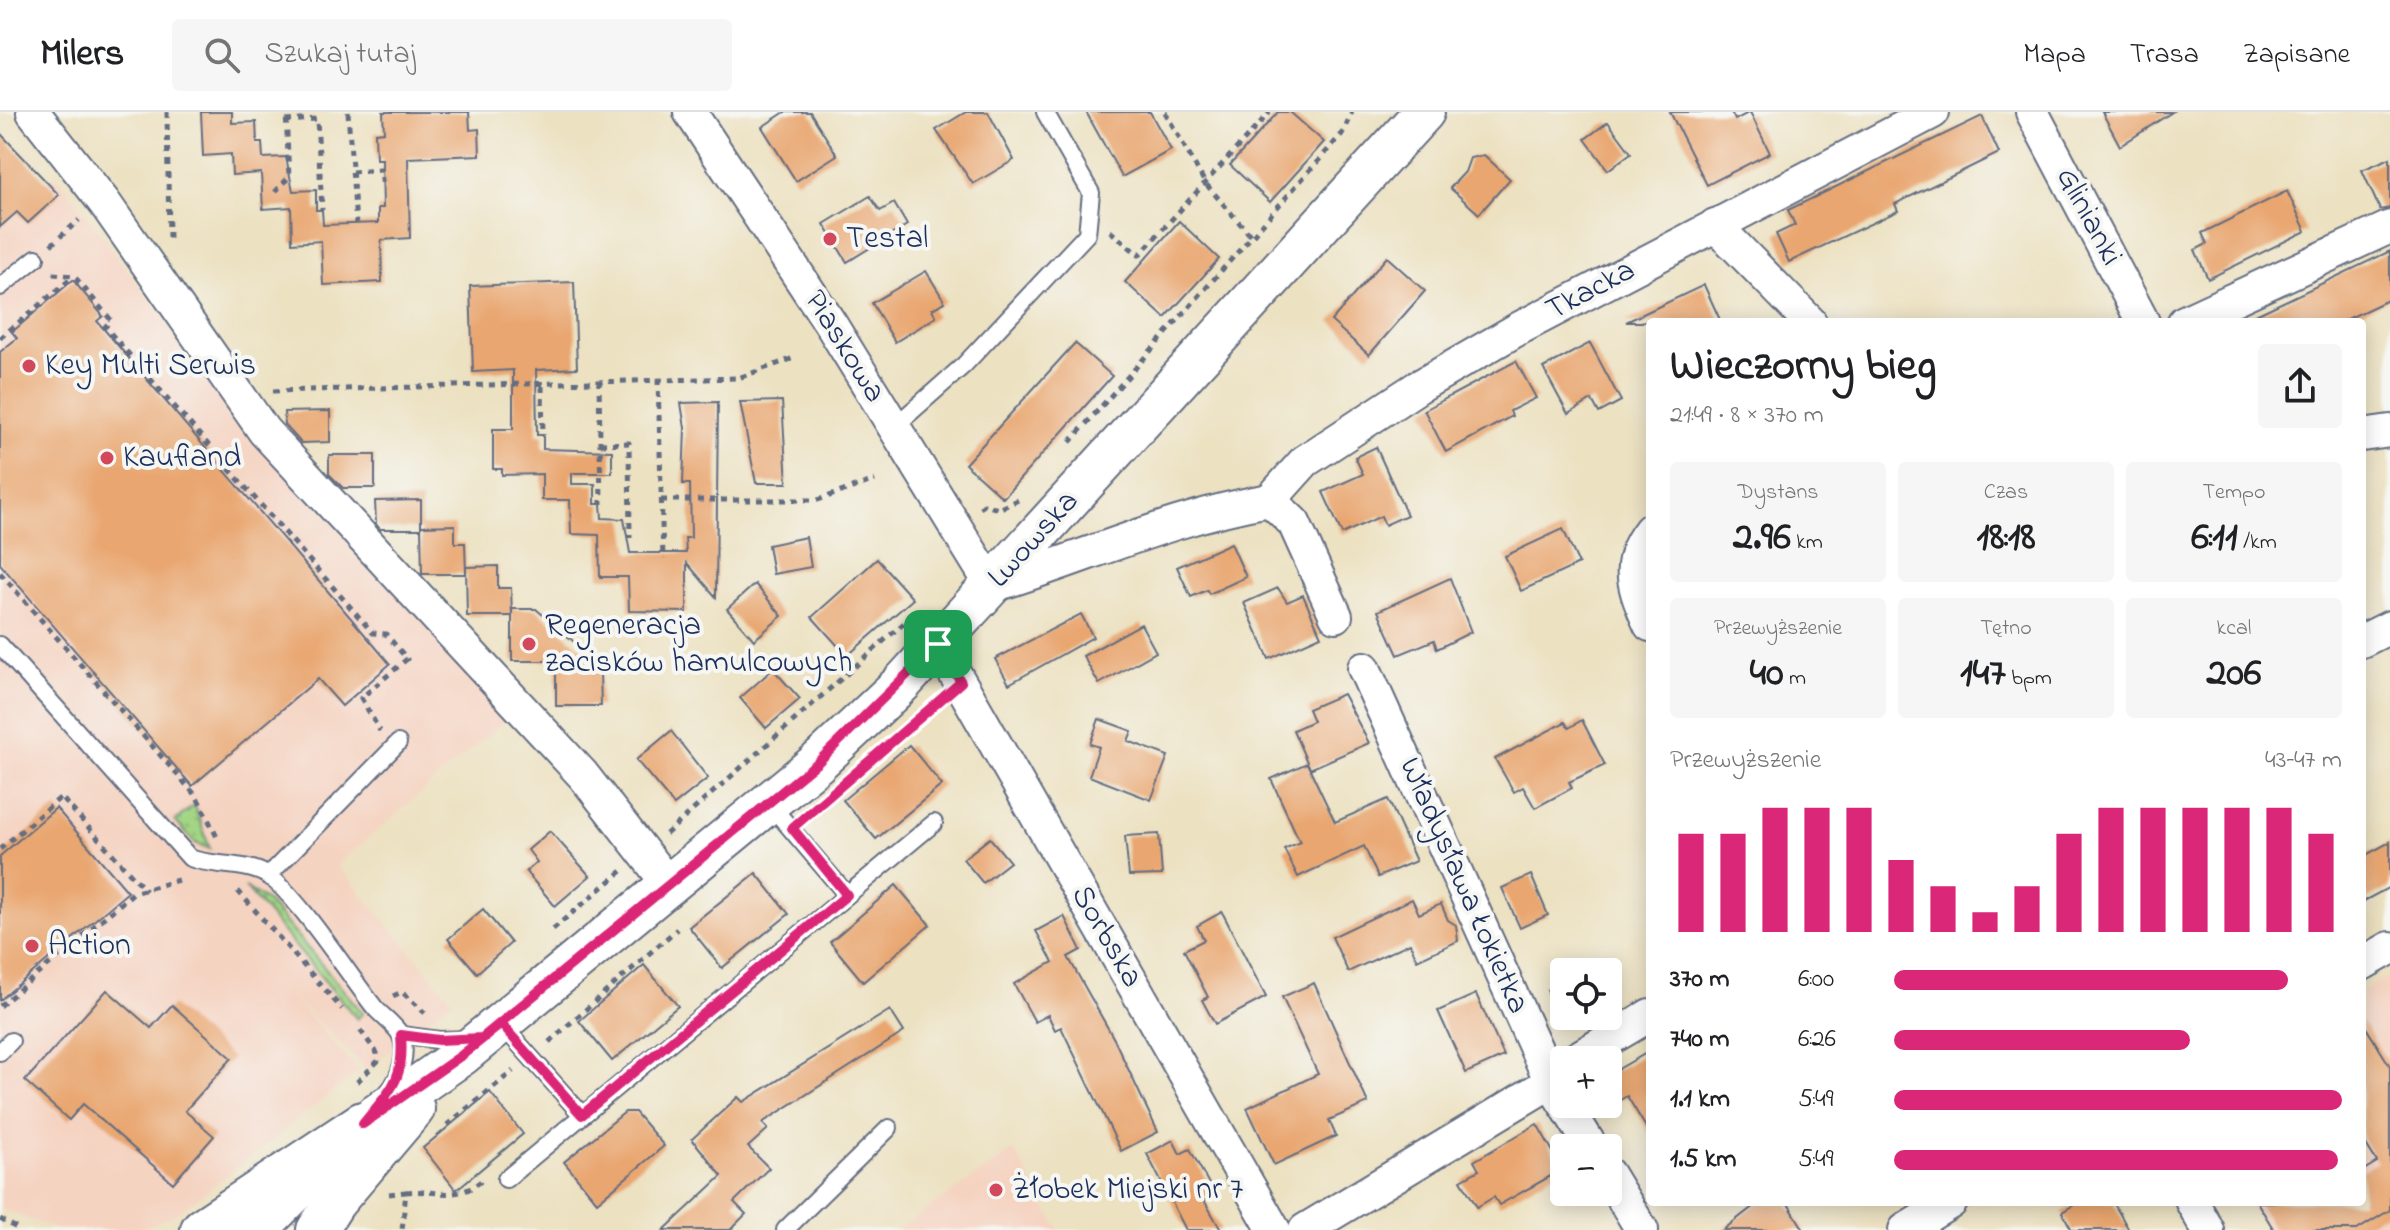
<!DOCTYPE html>
<html lang="pl">
<head>
<meta charset="utf-8">
<style>
	:root { --surface:#fff; --page:#f6f6f6; --text:#202124; --muted:#757577; --line:#e0e0e0; --accent:#db2777 }
	body { margin:0; font-family:"Indie Flower",sans-serif; background:var(--page); color:var(--text); height:100vh; display:flex; flex-direction:column; font-size:30px; white-space:nowrap }
	* { box-sizing:border-box; margin:0 }
	p { font-size:26px; color:var(--muted) }
	.icon { flex:none; width:44px; height:44px; fill:none; stroke:currentColor; stroke-width:2; stroke-linecap:round; stroke-linejoin:round }
	.map { position:relative; flex:1; overflow:hidden }
	.details { position:absolute; left:1646px; top:206px; width:720px; height:888px; display:flex; flex-direction:column; background:var(--surface); border-radius:8px; box-shadow:0 4px 20px #0003 }
	.details>* { flex:none }
	.tools { position:absolute; left:1550px; top:846px; display:grid; gap:16px }
	.tools a { display:grid; place-items:center; width:72px; height:72px; border-radius:8px; background:var(--surface); box-shadow:0 4px 20px #0003; font-size:40px }
	.pin { position:absolute; display:grid; place-items:center; width:68px; height:68px; color:#fff; margin:-34px; border-radius:16px; box-shadow:0 4px 12px #0006 }
	.round { display:grid; place-items:center; flex:none; width:84px; height:84px; border-radius:8px; background:var(--page) }
	.summary { display:flex; align-items:center; justify-content:space-between; height:136px; padding:0 24px }
	h1 { font-size:44px; font-weight:700; line-height:60px }
	.stats { display:grid; grid-template-columns:repeat(3,1fr); gap:12px; height:136px; padding:8px 24px }
	.stats div { display:grid; align-content:center; border-radius:8px; background:var(--page); text-align:center }
	.stats b { font-size:40px; font-weight:700 }
	.stats small { font-size:22px; font-weight:400 }
	.stats p { font-size:22px }
	.chart { height:224px; padding:16px 24px }
	.chart p { display:flex; justify-content:space-between }
	.chart svg { width:100%; height:144px; margin-top:8px; stroke:var(--accent); stroke-width:6 }
	ul { padding:0 24px; list-style:none; font-size:26px }
	li { display:grid; grid-template-columns:128px 96px 1fr; align-items:center; height:60px }
	li i { height:20px; border-radius:10px; background:var(--accent) }
	header { display:flex; align-items:center; gap:48px; box-sizing:border-box; height:112px; padding:0 40px; background:var(--surface); border-bottom:2px solid var(--line) }
	header strong { font-size:38px }
	nav { display:flex; gap:44px; margin-inline-start:auto; font-size:28px }
	.search { width:560px; height:72px; background:var(--page); display:flex; align-items:center; gap:20px; box-sizing:border-box; padding:0 28px; border-radius:8px; color:var(--muted); font-size:30px }
	.map>svg:first-child { display:block }
	.built { fill:#f5d3c1 }
	.grass { fill:url(#grass-dots); stroke:#5f8271; stroke-width:2 }
	.building { fill:#e9a66f }
	.lines { fill:none; stroke-linecap:round; stroke-linejoin:round }
	.service-casing { stroke:#646d81; stroke-width:20 }
	.minor-casing { stroke:#646d81; stroke-width:36 }
	.tertiary-casing { stroke:#646d81; stroke-width:44 }
	.secondary-casing { stroke:#646d81; stroke-width:48 }
	.path { stroke:#646d81; stroke-width:5; stroke-dasharray:6 6; stroke-linecap:butt }
	.service { stroke:#fff; stroke-width:16 }
	.minor { stroke:#fff; stroke-width:32 }
	.tertiary { stroke:#fff; stroke-width:40 }
	.secondary { stroke:#fff; stroke-width:44 }
	.route-casing { stroke:#fff; stroke-width:16 }
	.route { stroke:#db2777; stroke-width:10 }
	.poi-dot { fill:#d1495b; stroke:#f6f6f2; stroke-width:3 }
	.labels { text-anchor:middle; dominant-baseline:central; stroke-width:8; stroke-linejoin:round; paint-order:stroke }
	.street-label { font-size:32px; fill:#1b2f5e; stroke:#f6f6f2 }
	.poi-label { font-size:32px; fill:#1b2f5e; stroke:#f6f6f2; text-anchor:start }
</style>
</head>
<body>
<header>
<strong>Milers</strong>
<div class="search"><svg class="icon" aria-label="search" viewBox="0 0 24 24"><circle cx="10" cy="10" r="6"/><path d="M15 15l6 6"/></svg>Szukaj tutaj</div>
<nav><a>Mapa</a><a>Trasa</a><a>Zapisane</a></nav>
</header>
<div class="map">
<svg width="2390" height="1118" viewBox="0 0 2390 1118">
	<defs>
		<pattern id="grass-dots" width="8" height="8" patternUnits="userSpaceOnUse" patternTransform="scale(2)"><rect width="8" height="8" fill="#a3d584"/><path d="M2 2h.1M6 6h.1" fill="none" stroke="#8cb774" stroke-width="1.8" stroke-linecap="round"/></pattern>
	</defs>
	<rect width="100%" height="100%" fill="#f6f6f2"/>
	<filter id="ink" filterUnits="userSpaceOnUse"><feTurbulence type="fractalNoise" baseFrequency=".0125" numOctaves="2"/><feDisplacementMap in="SourceGraphic" scale="16" xChannelSelector="R" yChannelSelector="G"/><feConvolveMatrix kernelMatrix="1 2 1 2 8 2 1 2 1" color-interpolation-filters="sRGB"/></filter>
	<filter id="wash" filterUnits="userSpaceOnUse"><feTurbulence type="fractalNoise" baseFrequency=".006" numOctaves="4" result="noise"/><feDisplacementMap in="SourceGraphic" scale="32" xChannelSelector="R" yChannelSelector="G"/><feGaussianBlur stdDeviation="1.8" result="paint"/><feColorMatrix in="noise" values="0 0 0 0 0 0 0 0 0 0 0 0 0 0 0 0 0 1.4 0 .05"/><feComposite in="paint" operator="in"/></filter>
	<g filter="url(#wash)">
		<rect width="100%" height="100%" fill="#ece1c1"/>
		<g class="built">
			<polygon points="56,63 253,325 511,603 337,753 452,888 367,958 283,875 359,959 206,1080 174,1103 139,1118 58,1118 0,1096 0,110 4,111"/>
			<polygon points="2384,867 2390,867 2390,1118 2267,1118 2250,1090 2362,1090 2362,879"/>
			<polygon points="1014,1038 1059,1118 898,1118"/>
		</g>
		<g class="grass">
			<polygon points="194,693 210,737 195,731 175,709"/>
			<polygon points="245,775 268,790 363,901 357,907"/>
		</g>
		<g id="blocks">
			<g class="building">
				<polygon points="201,0 232,0 232,11 256,10 257,31 262,31 263,46 286,45 293,79 316,78 316,98 322,98 323,113 378,111 378,96 383,96 382,47 376,47 375,21 384,20 383,0 469,0 470,18 479,17 480,43 408,46 410,126 381,128 382,170 323,173 321,129 292,131 291,95 263,97 261,61 232,63 231,42 203,44"/>
				<polygon points="785,0 810,0 837,43 796,69 762,15"/>
				<polygon points="966,0 988,0 1014,48 973,72 936,18"/>
				<polygon points="1086,0 1150,0 1171,38 1122,65"/>
				<polygon points="1278,0 1290,0 1324,30 1270,90 1230,53"/>
				<polygon points="1670,0 1731,0 1735,8 1750,0 1770,41 1707,73"/>
				<polygon points="2102,0 2172,0 2120,34"/>
				<polygon points="1982,4 1999,41 1895,92 1898,99 1789,150 1776,122 1795,113 1788,98"/>
				<polygon points="1608,10 1631,41 1608,58 1585,27"/>
				<polygon points="0,21 59,83 28,111 17,100 0,115"/>
				<polygon points="1484,43 1510,67 1479,102 1450,76 1465,60 1470,46"/>
				<polygon points="2390,46 2390,96 2380,98 2362,58"/>
				<polygon points="2287,79 2306,119 2208,167 2195,138 2207,132 2202,121"/>
				<polygon points="870,84 880,99 894,91 907,113 847,150 824,112"/>
				<polygon points="1179,109 1219,147 1165,206 1125,170"/>
				<polygon points="2390,139 2390,187 2341,210 2241,210"/>
				<polygon points="1387,145 1425,179 1369,243 1331,209"/>
				<polygon points="926,159 945,190 932,197 936,205 895,230 872,191"/>
				<polygon points="73,168 103,204 97,209 390,552 342,594 318,567 192,674 0,452 0,240 17,226 12,220"/>
				<polygon points="574,170 577,256 536,258 537,323 543,323 543,337 612,339 612,361 572,361 572,372 595,372 595,392 601,392 602,406 624,407 630,441 686,441 685,426 691,426 690,372 683,372 685,316 681,291 718,290 716,485 687,451 687,500 629,499 628,465 600,465 599,423 571,422 570,388 542,388 542,362 502,363 502,357 493,357 493,317 513,317 513,258 473,260 470,174"/>
				<polygon points="1704,173 1721,210 1626,210"/>
				<polygon points="1075,231 1112,264 1003,386 965,352"/>
				<polygon points="1590,231 1621,289 1599,301 1592,288 1568,302 1543,256"/>
				<polygon points="1516,249 1536,286 1510,299 1512,304 1446,340 1424,298"/>
				<polygon points="782,289 787,371 756,371 740,290"/>
				<polygon points="330,299 330,330 301,331 285,313 284,300"/>
				<polygon points="1376,335 1407,403 1385,413 1381,404 1342,422 1323,380 1363,362 1355,345"/>
				<polygon points="329,343 375,343 375,376 343,376 329,362"/>
				<polygon points="421,388 421,417 380,417 376,412 375,389"/>
				<polygon points="455,413 455,431 465,431 466,462 422,462 421,414"/>
				<polygon points="1563,417 1579,452 1521,479 1505,444"/>
				<polygon points="806,425 811,455 773,462 768,433"/>
				<polygon points="1231,431 1246,465 1209,482 1207,478 1191,485 1177,455"/>
				<polygon points="877,447 913,487 847,544 812,505"/>
				<polygon points="498,454 498,476 511,476 512,504 467,504 466,455"/>
				<polygon points="1450,466 1471,520 1437,537 1434,528 1398,543 1378,499"/>
				<polygon points="755,472 782,504 754,528 727,497"/>
				<polygon points="1278,476 1287,490 1303,483 1321,524 1269,547 1244,491"/>
				<polygon points="512,497 536,497 595,548 600,560 601,594 556,594 556,549 512,549"/>
				<polygon points="1081,502 1093,525 1009,572 995,547"/>
				<polygon points="1141,512 1156,540 1099,572 1083,544"/>
				<polygon points="773,557 800,587 766,616 740,586"/>
				<polygon points="1343,582 1369,631 1310,657 1293,618 1313,609 1308,597"/>
				<polygon points="1099,607 1132,619 1128,629 1168,644 1151,688 1089,664 1099,635 1090,632"/>
				<polygon points="1582,608 1605,653 1569,670 1572,676 1535,696 1523,675 1514,680 1495,647 1565,610 1569,616"/>
				<polygon points="671,619 708,666 674,693 636,648"/>
				<polygon points="909,633 942,673 876,727 843,688"/>
				<polygon points="1307,651 1335,710 1388,687 1416,749 1378,765 1364,734 1298,765 1284,737 1300,730 1271,667"/>
				<polygon points="56,696 128,780 0,888 0,744"/>
				<polygon points="550,719 590,764 555,794 526,760 537,750 528,738"/>
				<polygon points="1159,722 1162,763 1129,764 1125,724"/>
				<polygon points="990,726 1010,750 983,771 963,747"/>
				<polygon points="2390,730 2390,775 2362,790 2362,745"/>
				<polygon points="756,761 789,802 722,856 689,815"/>
				<polygon points="1531,763 1548,803 1520,816 1502,776"/>
				<polygon points="896,773 930,813 863,870 830,830"/>
				<polygon points="1412,787 1419,802 1441,792 1448,808 1456,813 1458,829 1417,848 1410,831 1348,860 1332,825"/>
				<polygon points="483,797 511,831 477,861 448,827"/>
				<polygon points="1222,800 1266,885 1215,912 1202,888 1208,885 1184,838 1204,828 1197,814"/>
				<polygon points="1064,804 1081,838 1068,845 1114,927 1158,1020 1121,1039 1061,915 1055,918 1048,903 1035,910 1014,872 1053,850 1036,819"/>
				<polygon points="644,853 678,894 612,949 579,909"/>
				<polygon points="1564,870 1564,904 1584,904 1564,913 1547,878"/>
				<polygon points="1314,871 1368,991 1329,1008 1336,1024 1274,1053 1247,996 1318,962 1282,885"/>
				<polygon points="107,878 151,916 172,893 232,946 185,999 214,1024 173,1071 83,992 69,1008 25,969"/>
				<polygon points="1476,882 1504,944 1466,961 1438,899"/>
				<polygon points="890,898 904,920 762,1011 768,1017 748,1035 769,1056 734,1090 746,1102 730,1118 664,1118 722,1064 692,1027 738,985 743,990"/>
				<polygon points="2362,909 2390,954 2390,1098 2357,1118 2274,1118 2257,1090 2362,1090 2362,1059 2377,1050 2362,1026"/>
				<polygon points="1650,939 1650,1022 1627,984 1620,988 1608,967 1608,963"/>
				<polygon points="490,980 523,1022 456,1078 423,1036"/>
				<polygon points="625,1000 635,1000 664,1034 597,1090 564,1050"/>
				<polygon points="1537,1012 1563,1057 1499,1093 1494,1085 1477,1095 1461,1068 1479,1058 1474,1049"/>
				<polygon points="1173,1028 1180,1042 1190,1037 1215,1083 1204,1088 1221,1118 1186,1118 1147,1042"/>
				<polygon points="1759,1090 1787,1090 1804,1118 1723,1118"/>
				<polygon points="2079,1090 2113,1090 2129,1118 2072,1118 2062,1100"/>
			</g>
		</g>
	</g>
	<g filter="url(#ink)">
		<use href="#blocks" fill-opacity="0" stroke="#646d81" stroke-width="2"/>
		<g class="lines">
			<g class="service-casing">
				<g id="service">
					<polyline points="0,175 36,146"/>
					<polyline points="894,315 964,253 1087,122 1091,81 1045,0"/>
					<path d="M0,533l190,213c24,9 55,4 77,17 29,18 83,102 108,133 7,8 20,17 25,26 9,18 0,43 -11,57"/>
					<polyline points="768,690 847,783"/>
					<polyline points="268,764 398,631"/>
					<polyline points="501,912 582,1003"/>
					<polyline points="401,923 439,928 471,927"/>
					<polyline points="0,940 11,929"/>
					<polyline points="506,1067 934,711"/>
					<polyline points="785,1118 889,1016"/>
				</g>
			</g>
			<g class="minor-casing">
				<g id="minor">
					<polyline points="33,0 104,90 264,319 583,663 669,773"/>
					<path d="M690,0l140,211 162,263c93,-28 182,-70 278,-86"/>
					<polyline points="2032,0 2143,210"/>
					<polyline points="1715,113 1810,210"/>
					<polyline points="2184,210 2390,115"/>
					<polyline points="2362,323 2390,319"/>
					<polyline points="1270,388 1305,349 1418,275 1518,217 1933,0"/>
					<polyline points="1270,388 1294,411 1336,504"/>
					<path d="M1650,418c-27,34 -16,59 0,95"/>
					<polyline points="2362,529 2390,515"/>
					<polyline points="938,532 1274,1118"/>
					<polyline points="1364,556 1551,970 1564,991"/>
					<polyline points="2362,852 2390,836"/>
					<polyline points="1574,948 1650,903"/>
					<polyline points="1565,992 1592,1036"/>
					<polyline points="1608,1062 1642,1118"/>
					<polyline points="2192,1090 2208,1118"/>
					<polyline points="1305,1118 1551,970 1564,957"/>
					<polyline points="1905,1118 1951,1090"/>
				</g>
			</g>
			<g class="tertiary-casing">
				<g id="tertiary">
					<polyline points="257,1118 363,1012 462,943 817,651 902,571 1424,0"/>
					<polyline points="317,1118 335,1090 414,997"/>
				</g>
			</g>
			<g class="secondary-casing">
				<polyline id="secondary" points="203,1118 363,1012"/>
			</g>
			<g class="path">
				<polyline points="167,0 169,127"/>
				<polyline points="348,0 356,112"/>
				<polyline points="1165,0 1205,71 1251,124"/>
				<polyline points="286,9 317,7 322,98"/>
				<polyline points="352,60 381,58 383,77"/>
				<polyline points="275,80 289,65 286,0"/>
				<polyline points="1110,119 1139,143 1270,0"/>
				<polyline points="51,133 79,108"/>
				<polyline points="53,162 74,164 111,208 105,215 373,521 386,522 407,547 361,586 380,619"/>
				<polyline points="0,226 73,165"/>
				<polyline points="658,267 663,447"/>
				<polyline points="599,268 601,392"/>
				<polyline points="542,274 543,323"/>
				<polyline points="273,279 738,266 797,245"/>
				<polyline points="1070,330 1342,22 1352,0"/>
				<polyline points="600,332 629,331 630,426"/>
				<polyline points="661,388 818,388 875,368"/>
				<polyline points="980,396 984,393 999,397 1018,388"/>
				<polyline points="0,461 197,685 219,729"/>
				<polyline points="920,607 938,593"/>
				<polyline points="666,722 904,511"/>
				<polyline points="0,737 61,685 146,779"/>
				<polyline points="238,779 342,897"/>
				<polyline points="553,817 622,759"/>
				<polyline points="393,884 402,880 425,901"/>
				<polyline points="0,894 133,781 178,768"/>
				<polyline points="549,930 677,817"/>
				<polyline points="357,970 378,949 377,941 360,918"/>
				<polyline points="447,1013 513,959"/>
				<path d="M406,1080c30,-3 52,11 77,-13"/>
				<polyline points="389,1082 406,1080 402,1118"/>
				<polyline points="0,1107 20,1118"/>
			</g>
			<use href="#service" class="service"/>
			<use href="#minor" class="minor"/>
			<use href="#tertiary" class="tertiary"/>
			<use href="#secondary" class="secondary"/>
		</g>
	</g>
	<g class="lines" filter="url(#ink)">
		<g class="route-casing">
			<path id="route" d="M938,532l-121,119 -335,275 -43,2 -38,-5c4,46 -11,55 -38,89l99,-69 39,-31 81,91 265,-220 -55,-67 169,-146 -23,-38"/>
		</g>
		<use href="#route" class="route"/>
	</g>
	<g class="poi-dot">
		<circle cx="830" cy="127" r="8"/>
		<circle cx="29" cy="254" r="8"/>
		<circle cx="107" cy="346" r="8"/>
		<circle cx="529" cy="532" r="8"/>
		<circle cx="32" cy="834" r="8"/>
		<circle cx="996" cy="1078" r="8"/>
	</g>
	<g class="labels">
		<g class="street-label">
			<text transform="translate(2088 105) rotate(62)">Glinianki</text>
			<text transform="translate(1591 179) rotate(-28)">Tkacka</text>
			<text transform="translate(844 235) rotate(58)">Piaskowa</text>
			<text transform="translate(1034 428) rotate(-48)">Lwowska</text>
			<text transform="translate(1463 774) rotate(66)">Władysława Łokietka</text>
			<text transform="translate(1106 825) rotate(60)">Sorbska</text>
		</g>
		<g class="poi-label">
			<text x="846" y="127">Testal</text>
			<text x="45" y="254">Key Multi Serwis</text>
			<text x="123" y="346">Kaufland</text>
			<text x="545" y="514">Regeneracja<tspan x="545" dy="37">zacisków hamulcowych</tspan></text>
			<text x="48" y="834">Action</text>
			<text x="1012" y="1078">Żłobek Miejski nr 7</text>
		</g>
	</g>
</svg>
<div class="tools">
<a><svg class="icon" aria-label="locate" viewBox="0 0 24 24"><circle cx="12" cy="12" r="6"/><path d="M12 2v4M12 18v4M2 12h4M18 12h4"/></svg></a>
<a>+</a>
<a>−</a>
</div>
<div class="pin" style="left:938px;top:532px;background:#1e9e55"><svg class="icon" aria-label="arrive" viewBox="0 0 24 24"><path d="M6 21V4h12l-3 4 3 4H6"/></svg></div>
<section class="details">
<div class="summary"><div><h1>Wieczorny bieg</h1><p>21:49 · 8 × 370 m</p></div><a class="round"><svg class="icon" aria-label="share" viewBox="0 0 24 24"><path d="M12 15V3M7 8l5-5 5 5M5 13v7h14v-7"/></svg></a></div>
<div class="stats">
<div><p>Dystans</p><b>2.96<small> km</small></b></div>
<div><p>Czas</p><b>18:18</b></div>
<div><p>Tempo</p><b>6:11<small> /km</small></b></div>
</div>
<div class="stats">
<div><p>Przewyższenie</p><b>40<small> m</small></b></div>
<div><p>Tętno</p><b>147<small> bpm</small></b></div>
<div><p>kcal</p><b>206</b></div>
</div>
<div class="chart"><p><span>Przewyższenie</span>43–47 m</p>
<svg viewBox="0 0 160 44" preserveAspectRatio="none"><path d="M5 44V14M15 44V14M25 44V6M35 44V6M45 44V6M55 44V22M65 44V30M75 44V38M85 44V30M95 44V14M105 44V6M115 44V6M125 44V6M135 44V6M145 44V6M155 44V14"/></svg>
</div>
<ul>
<li><b>370 m</b>6:00<i style="width:88%"></i></li>
<li><b>740 m</b>6:26<i style="width:66%"></i></li>
<li><b>1.1 km</b>5:49<i style="width:100%"></i></li>
<li><b>1.5 km</b>5:49<i style="width:99%"></i></li>
</ul>
</section>
</div>
</body>
</html>
